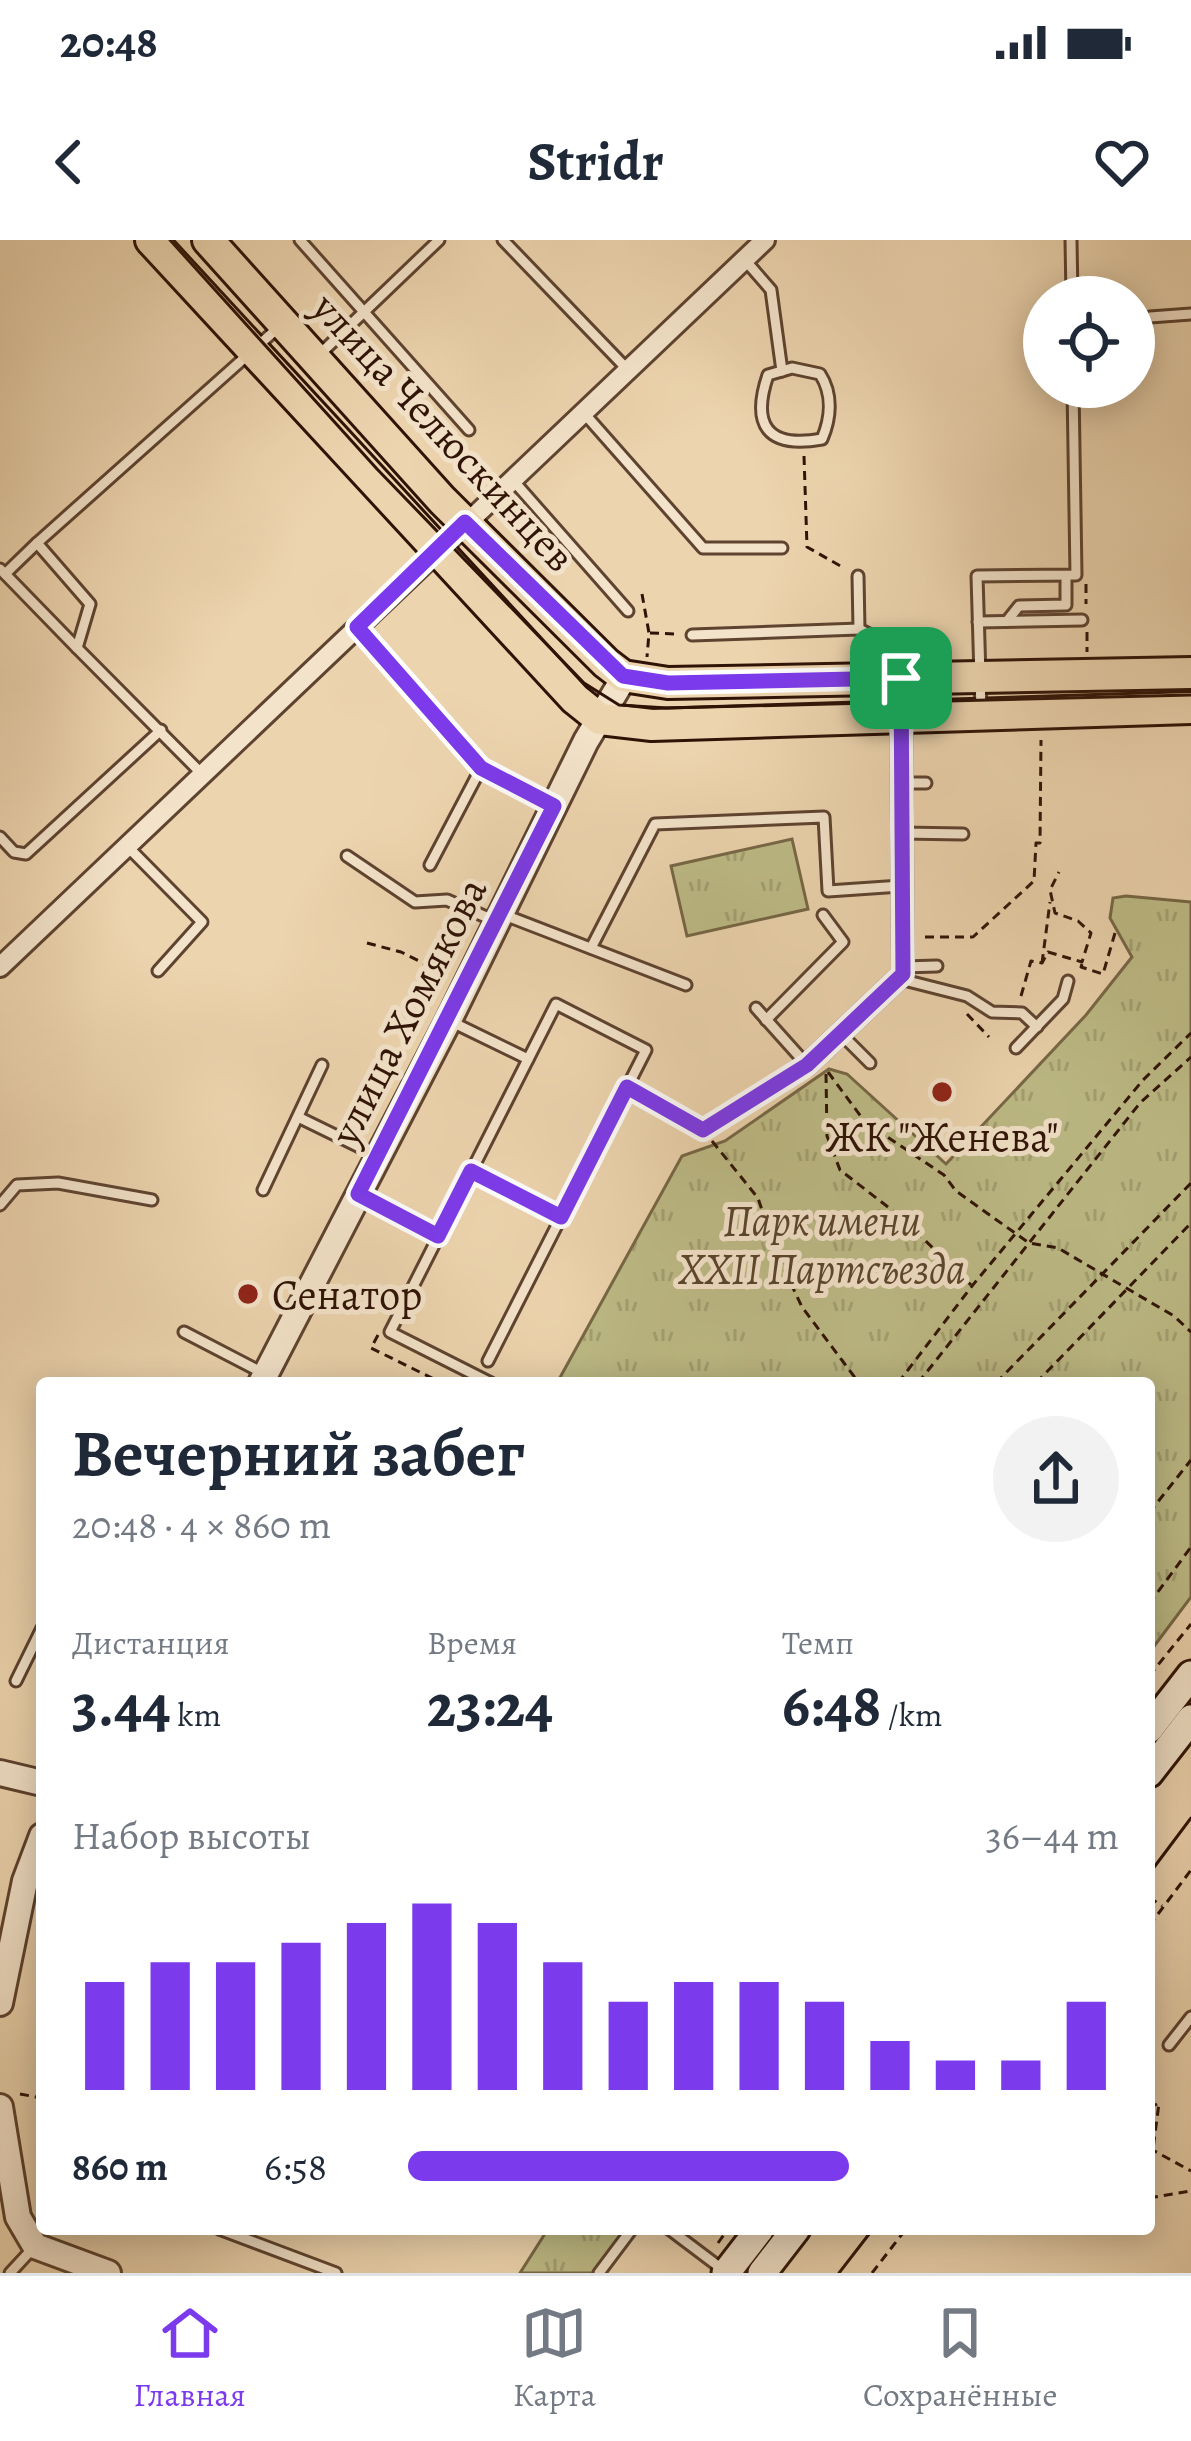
<!DOCTYPE html>
<html lang="ru">
<head>
<meta charset="utf-8">
<style>
	:root { --surface:#fff; --page:#f2f2f3; --text:#1f2937; --muted:#747a83; --line:#e0e1e3; --accent:#7c3aed }
	body { margin:0; font-family:Alegreya,serif; background:var(--page); color:var(--text); height:100vh; display:flex; flex-direction:column; font-size:45px; white-space:nowrap }
	* { box-sizing:border-box; margin:0 }
	p { font-size:39px; color:var(--muted) }
	.icon { flex:none; width:66px; height:66px; fill:none; stroke:currentColor; stroke-width:2; stroke-linecap:round; stroke-linejoin:round }
	.map { position:relative; flex:1; overflow:hidden }
	.details { position:absolute; left:36px; top:1137px; width:1119px; height:858px; display:flex; flex-direction:column; background:var(--surface); border-radius:12px; box-shadow:0 6px 30px #0003 }
	.details>* { flex:none }
	.buttons { position:absolute; left:1023px; top:36px; display:grid; gap:24px }
	.buttons a { display:grid; place-items:center; width:132px; height:132px; border-radius:50%; background:var(--surface); box-shadow:0 6px 30px #0003; font-size:60px }
	.pin { position:absolute; display:grid; place-items:center; width:102px; height:102px; color:#fff; margin:-51px; border-radius:24px; box-shadow:0 6px 18px #0006 }
	.round { display:grid; place-items:center; flex:none; width:126px; height:126px; border-radius:63px; background:var(--page) }
	.summary { display:flex; align-items:center; justify-content:space-between; height:204px; padding:0 36px }
	h1 { font-size:66px; font-weight:700; line-height:90px }
	.stats { display:grid; grid-template-columns:repeat(3,1fr); gap:18px; height:204px; padding:12px 36px }
	.stats div { display:grid; align-content:center }
	.stats b { font-size:60px; font-weight:700 }
	.stats small { font-size:33px; font-weight:400 }
	.stats p { font-size:33px }
	.chart { height:336px; padding:24px 36px }
	.chart p { display:flex; justify-content:space-between }
	.chart svg { width:100%; height:216px; margin-top:12px; stroke:var(--accent); stroke-width:6 }
	ul { padding:0 36px; list-style:none; font-size:39px }
	li { display:grid; grid-template-columns:192px 144px 1fr; align-items:center; height:90px }
	li i { height:30px; border-radius:15px; background:var(--accent) }
	.status { display:flex; justify-content:space-between; align-items:center; height:84px; padding:0 60px; background:var(--surface); direction:ltr }
	.status svg { height:33px; fill:currentColor }
	header { display:flex; justify-content:space-between; align-items:center; height:156px; padding:0 36px; background:var(--surface); font-size:54px; font-weight:700 }
	.tab-bar { display:flex; justify-content:space-around; align-items:center; height:168px; border-top:3px solid var(--line); background:var(--surface); font-size:33px; color:var(--muted) }
	.tab-bar a { display:grid; justify-items:center; gap:6px }
	.tab-bar .active { color:var(--accent) }
	.map>svg:first-child { display:block }
	.park { fill:url(#park-tufts); stroke:#766746; stroke-width:3 }
	.lines { fill:none; stroke-linecap:round; stroke-linejoin:round }
	.service-casing { stroke:#5e4330; stroke-width:15 }
	.minor-casing { stroke:#5e4330; stroke-width:24 }
	.tertiary-casing { stroke:#5e4330; stroke-width:30 }
	.secondary-casing { stroke:#2f1306; stroke-width:33 }
	.primary-casing { stroke:#2f1306; stroke-width:36 }
	.path { stroke:#2f1306; stroke-width:3; stroke-dasharray:9 6; stroke-linecap:butt }
	.service { stroke:#f3e3ca; stroke-width:9 }
	.minor { stroke:#f3e3ca; stroke-width:18 }
	.tertiary { stroke:#f3e3ca; stroke-width:24 }
	.secondary { stroke:#f3e3ca; stroke-width:27 }
	.primary { stroke:#ecd4ae; stroke-width:30 }
	.tram { stroke:#2f1306; stroke-width:3 }
	.route-casing { stroke:#fff; stroke-width:24 }
	.route { stroke:#7c3aed; stroke-width:15 }
	.poi-dot { fill:#8f2418; stroke:#f3e3ca; stroke-width:4.5 }
	.labels { text-anchor:middle; dominant-baseline:central; stroke-width:10; stroke-linejoin:round; paint-order:stroke }
	.street-label { font-size:42px; fill:#2f1306; stroke:#f3e3ca }
	.poi-label { font-size:42px; fill:#2f1306; stroke:#f3e3ca }
	.park-label { font-size:42px; font-style:italic; fill:#5a452c; stroke:#f3e3ca }
</style>
</head>
<body>
<div class="status"><b>20:48</b><svg viewBox="0 0 49 12"><path d="M0 12V9h3v3zM5 12V6h3v6zM10 12V3h3v9zM15 12V0h3v12zM26 1h20v11H26zM47 4h2v5h-2z"/></svg></div>
<header><svg class="icon" aria-label="back" viewBox="0 0 24 24"><path d="M15 5l-7 7 7 7"/></svg>Stridr<svg class="icon" aria-label="heart" viewBox="0 0 24 24"><path d="M12 20l-8-8c-3-5 5-10 8-4 3-6 11-1 8 4z"/></svg></header>
<div class="map">
<svg width="1191" height="2033" viewBox="0 0 1191 2033">
	<defs>
		<pattern id="park-tufts" width="24" height="20" patternUnits="userSpaceOnUse" patternTransform="scale(3)"><rect width="24" height="20" fill="#bdbb86"/><path d="M3 7l-1-3M5 7V3M7 7l1-3M15 17l-1-3M17 17v-4M19 17l1-3" fill="none" stroke="#a3a072"/></pattern>
	</defs>
	<rect width="100%" height="100%" fill="#ecd4ae"/>
	<filter id="stains"><feTurbulence type="fractalNoise" baseFrequency=".00167" numOctaves="4"/><feColorMatrix values="0 0 0 0 .2 0 0 0 0 .09 0 0 0 0 .02 0 0 0 .5 -.17"/></filter>
	<radialGradient id="worn" r=".72"><stop offset=".6" stop-color="#630" stop-opacity="0"/><stop offset="1" stop-color="#630" stop-opacity=".3"/></radialGradient>
	<g class="park">
		<polygon points="792,599 808,669 687,696 671,626"/>
		<polygon points="1126,656 1191,662 1191,1357 1149,1413 1149,1143 557,1143 682,916 725,901 829,829 847,834 946,924 1086,775 1132,717 1110,678 1113,658"/>
		<polygon points="548,1989 626,1989 593,2033 520,2033"/>
	</g>
	<g class="lines">
		<g class="service-casing">
			<g id="service">
				<polyline points="300,0 469,190"/>
				<polyline points="503,0 627,129"/>
				<polyline points="1071,0 1072,57"/>
				<polyline points="745,20 771,50 782,131"/>
				<polyline points="1150,77 1191,74"/>
				<polyline points="319,115 439,0"/>
				<path d="M792,128l28,6c13,20 11,44 2,65 -55,10 -71,-14 -54,-64z"/>
				<polyline points="583,172 703,308 782,308"/>
				<polyline points="511,238 628,371"/>
				<polyline points="37,303 279,87"/>
				<polyline points="0,329 5,334 37,303 90,364 77,408 204,536"/>
				<polyline points="5,334 77,408"/>
				<polyline points="858,336 859,389"/>
				<polyline points="1007,381 1019,366 1066,365 1066,340"/>
				<polyline points="978,382 1082,380"/>
				<polyline points="357,387 481,528 549,564"/>
				<polyline points="692,395 859,389 885,402 899,433"/>
				<polyline points="981,470 977,336 1076,335 1073,147"/>
				<polyline points="902,543 926,543"/>
				<polyline points="902,593 963,594"/>
				<polyline points="0,597 14,612 26,614 161,490"/>
				<polyline points="128,607 202,682 158,731"/>
				<polyline points="347,616 415,662 447,660 493,680"/>
				<polyline points="430,625 481,528"/>
				<polyline points="502,674 686,745"/>
				<polyline points="591,708 655,584 824,577 828,651 901,646"/>
				<polyline points="903,727 937,726"/>
				<polyline points="900,739 967,756 992,772 1022,773 1037,787"/>
				<polyline points="766,780 843,702 823,675"/>
				<polyline points="454,783 528,819"/>
				<polyline points="841,794 870,823"/>
				<polyline points="1016,808 1063,759 1068,741"/>
				<polyline points="627,847 703,890 807,825 756,768"/>
				<polyline points="298,877 378,916"/>
				<polyline points="471,931 561,977"/>
				<polyline points="263,950 322,825"/>
				<polyline points="363,956 438,996"/>
				<polyline points="0,965 17,945 58,943 152,960"/>
				<polyline points="184,1092 261,1132"/>
				<polyline points="488,1121 646,810 556,764 390,1092 491,1143"/>
				<polyline points="16,1441 42,1388"/>
				<polyline points="1169,1805 1191,1777"/>
				<polyline points="219,1989 336,2033"/>
				<polyline points="669,1989 722,2029"/>
				<polyline points="10,2033 35,2006"/>
				<polyline points="599,2033 632,1989"/>
			</g>
		</g>
		<g class="minor-casing">
			<g id="minor">
				<polyline points="0,727 765,0"/>
				<polyline points="807,825 903,734 901,438"/>
			</g>
		</g>
		<g class="tertiary-casing">
			<g id="tertiary">
				<polyline points="261,1143 449,780 586,501 625,436"/>
				<polyline points="0,1533 42,1543"/>
				<polyline points="0,1763 25,1641 42,1596"/>
				<polyline points="0,1867 18,1977 35,2006 108,2033"/>
			</g>
		</g>
		<g class="secondary-casing">
			<g id="secondary">
				<polyline points="1149,1489 1191,1435"/>
				<polyline points="1149,1533 1191,1479"/>
				<polyline points="726,2033 760,1989"/>
				<polyline points="762,2033 796,1989"/>
			</g>
		</g>
		<g class="primary-casing">
			<g id="primary">
				<polyline points="151,0 575,459 600,479 652,485 1191,468"/>
				<polyline points="208,0 442,260 606,423 623,436 668,443 1191,433"/>
			</g>
		</g>
		<g class="path">
			<polyline points="804,216 807,307 844,328"/>
			<polyline points="1086,344 1086,364"/>
			<polyline points="642,354 649,393 647,417"/>
			<polyline points="1087,392 1087,412"/>
			<polyline points="650,393 677,394"/>
			<polyline points="925,697 973,697 1034,641 1036,603 1040,603 1041,500"/>
			<polyline points="367,703 401,712 437,730"/>
			<polyline points="1042,723 1050,662"/>
			<polyline points="1082,724 1081,727 1103,734 1115,693"/>
			<polyline points="1021,756 1031,721 1042,723 1048,712 1082,722 1091,693 1078,681 1055,673 1050,650 1059,632"/>
			<polyline points="967,774 989,797"/>
			<polyline points="828,832 865,882 944,935 956,951 1029,1003 1058,1008 1174,1076 1191,1092"/>
			<polyline points="826,834 827,896 840,930 901,977 971,1045"/>
			<polyline points="712,901 758,958 776,1012 802,1067 859,1143"/>
			<polyline points="378,1095 371,1108 442,1143"/>
			<polyline points="898,1143 972,1046 1143,840 1191,793"/>
			<polyline points="918,1143 1140,863 1191,817"/>
			<polyline points="996,1143 1191,943"/>
			<polyline points="1036,1143 1191,983"/>
			<polyline points="1149,1273 1191,1220"/>
			<polyline points="1149,1364 1191,1307"/>
			<polyline points="1149,1436 1191,1384"/>
			<polyline points="1149,1657 1162,1666"/>
			<polyline points="1149,1686 1191,1630"/>
			<polyline points="20,1854 42,1858"/>
			<polyline points="1149,1868 1159,1863 1149,1940"/>
			<polyline points="1149,1908 1191,1931"/>
			<polyline points="1149,1958 1191,1951"/>
			<polyline points="718,2003 728,1989"/>
			<polyline points="872,2033 906,1989"/>
		</g>
		<use href="#service" class="service"/>
		<use href="#minor" class="minor"/>
		<use href="#tertiary" class="tertiary"/>
		<use href="#secondary" class="secondary"/>
		<use href="#primary" class="primary"/>
		<g class="tram">
			<polyline points="170,0 377,229 584,443 619,465 667,468 1191,455"/>
			<polyline points="1149,1634 1191,1578"/>
			<polyline points="839,2033 873,1989"/>
		</g>
	</g>
	<g class="lines">
		<g class="route-casing">
			<polygon id="route" points="465,282 623,436 668,443 901,438 903,734 807,825 703,890 627,847 561,977 471,931 438,996 358,954 554,566 481,528 357,387"/>
		</g>
		<use href="#route" class="route"/>
	</g>
	<g class="poi-dot">
		<circle cx="942" cy="852" r="12"/>
		<circle cx="248" cy="1054" r="12"/>
	</g>
	<g class="labels">
		<g class="street-label">
			<text transform="translate(444 192) rotate(47)">улица Челюскинцев</text>
			<text transform="translate(408 771) rotate(-63)">улица Хомякова</text>
		</g>
		<g class="poi-label">
			<text x="942" y="896">ЖК "Женева"</text>
			<text x="272" y="1054" text-anchor="start">Сенатор</text>
		</g>
		<g class="park-label">
			<text x="822" y="980">Парк имени<tspan x="822" dy="48">XXII Партсъезда</tspan></text>
		</g>
	</g>
	<rect width="100%" height="100%" filter="url(#stains)"/>
	<rect width="100%" height="100%" fill="url(#worn)"/>
</svg>
<div class="buttons">
<a><svg class="icon" aria-label="locate" viewBox="0 0 24 24"><circle cx="12" cy="12" r="6"/><path d="M12 2v4M12 18v4M2 12h4M18 12h4"/></svg></a>
</div>
<div class="pin" style="left:901px;top:438px;background:#1e9e55"><svg class="icon" aria-label="arrive" viewBox="0 0 24 24"><path d="M6 21V4h12l-3 4 3 4H6"/></svg></div>
<section class="details">
<div class="summary"><div><h1>Вечерний забег</h1><p>20:48 · 4 × 860 m</p></div><a class="round"><svg class="icon" aria-label="share" viewBox="0 0 24 24"><path d="M12 15V3M7 8l5-5 5 5M5 13v7h14v-7"/></svg></a></div>
<div class="stats">
<div><p>Дистанция</p><b>3.44<small> km</small></b></div>
<div><p>Время</p><b>23:24</b></div>
<div><p>Темп</p><b>6:48<small> /km</small></b></div>
</div>
<div class="chart"><p><span>Набор высоты</span>36–44 m</p>
<svg viewBox="0 0 160 44" preserveAspectRatio="none"><path d="M5 44V22M15 44V18M25 44V18M35 44V14M45 44V10M55 44V6M65 44V10M75 44V18M85 44V26M95 44V22M105 44V22M115 44V26M125 44V34M135 44V38M145 44V38M155 44V26"/></svg>
</div>
<ul>
<li><b>860 m</b>6:58<i style="width:62%"></i></li>
</ul>
</section>
</div>
<nav class="tab-bar">
<a class="active"><svg class="icon" aria-label="home" viewBox="0 0 24 24"><path d="M3 11l9-7 9 7M6 9v11h12V9"/></svg>Главная</a>
<a><svg class="icon" aria-label="map" viewBox="0 0 24 24"><path d="M3 6l6-2 6 2 6-2v14l-6 2-6-2-6 2zM9 4v14M15 6v14"/></svg>Карта</a>
<a><svg class="icon" aria-label="saved" viewBox="0 0 24 24"><path d="M7 4h10v16l-5-4-5 4z"/></svg>Сохранённые</a>
</nav>
</body>
</html>
